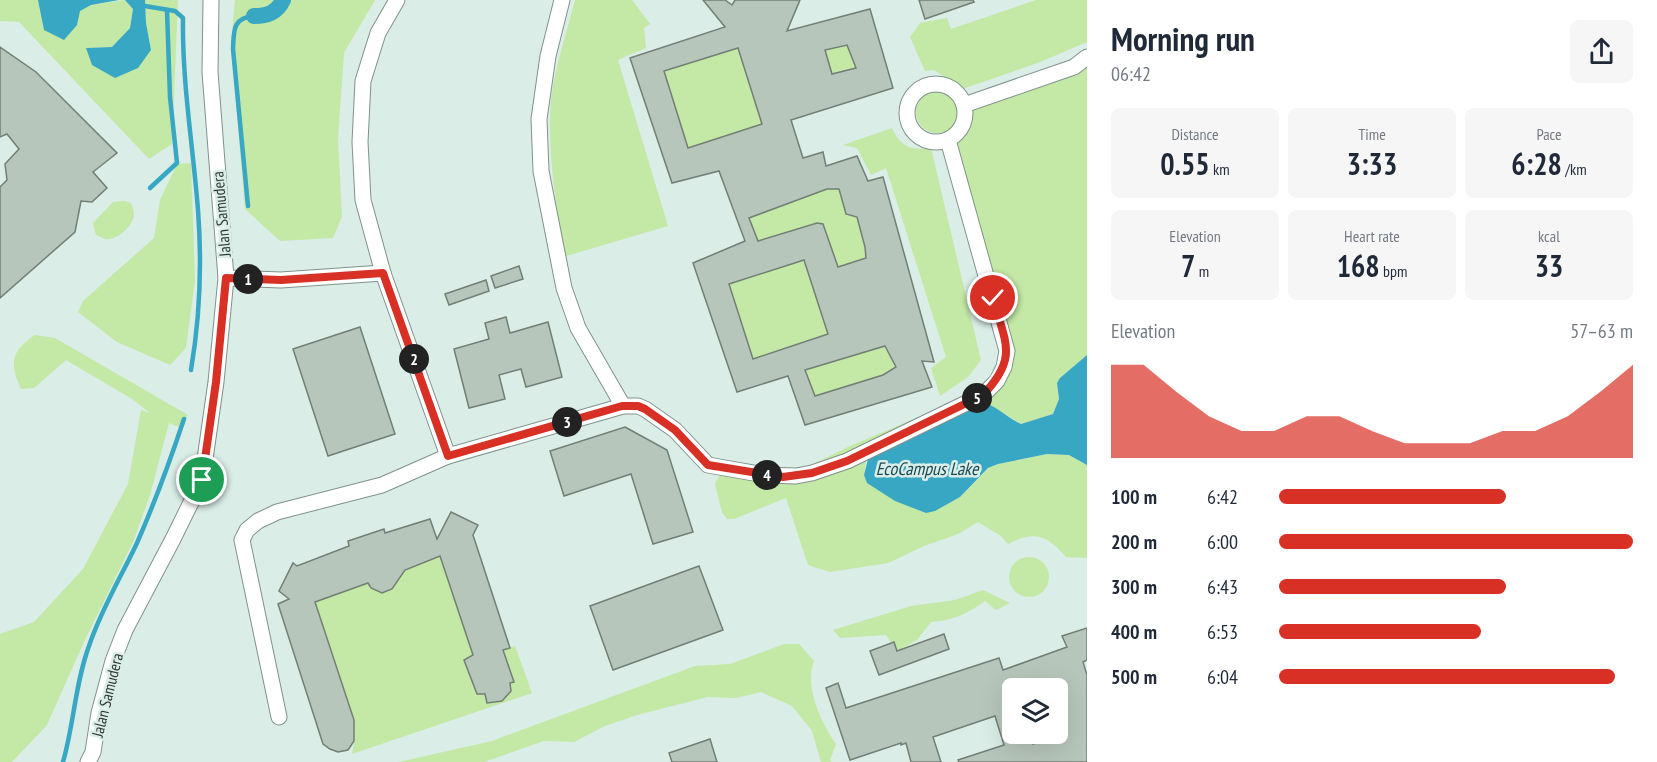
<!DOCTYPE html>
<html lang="en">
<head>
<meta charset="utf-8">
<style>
	:root { --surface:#fff; --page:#f6f6f7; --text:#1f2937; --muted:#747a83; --accent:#d93025 }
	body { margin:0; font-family:"PT Sans Narrow",sans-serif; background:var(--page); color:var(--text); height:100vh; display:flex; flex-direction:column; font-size:22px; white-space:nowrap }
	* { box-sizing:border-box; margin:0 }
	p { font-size:20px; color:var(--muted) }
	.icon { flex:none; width:33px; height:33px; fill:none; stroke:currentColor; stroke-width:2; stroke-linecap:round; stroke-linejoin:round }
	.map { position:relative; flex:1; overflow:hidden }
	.sheet { display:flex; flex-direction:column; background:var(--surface); width:570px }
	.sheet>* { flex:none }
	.buttons { position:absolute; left:1002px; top:678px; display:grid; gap:12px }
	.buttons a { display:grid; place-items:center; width:66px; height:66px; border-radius:9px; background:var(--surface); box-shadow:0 6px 24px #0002; font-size:30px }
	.pin { position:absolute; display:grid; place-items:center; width:51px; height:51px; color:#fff; margin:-26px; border:3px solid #fff; border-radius:50%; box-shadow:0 2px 6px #0007 }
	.km { position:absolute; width:30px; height:30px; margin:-15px; border-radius:50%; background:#222; color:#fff; font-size:16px; line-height:30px; text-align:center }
	.round { display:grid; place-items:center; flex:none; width:63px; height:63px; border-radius:9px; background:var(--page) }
	.headline { display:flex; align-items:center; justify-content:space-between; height:102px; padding:0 24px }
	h1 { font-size:33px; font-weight:800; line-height:45px }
	.metrics { display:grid; grid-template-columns:repeat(3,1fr); gap:9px; height:102px; padding:6px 24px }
	.metrics div { display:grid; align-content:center; border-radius:9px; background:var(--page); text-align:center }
	.metrics b { font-size:30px; font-weight:800 }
	.metrics small { font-size:16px; font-weight:400 }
	.metrics p { font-size:16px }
	.chart { height:168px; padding:12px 24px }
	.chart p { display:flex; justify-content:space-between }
	.chart svg { width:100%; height:108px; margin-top:6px; fill:var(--accent); opacity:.7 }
	ul { padding:0 24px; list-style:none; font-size:20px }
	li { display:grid; grid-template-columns:96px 72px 1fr; align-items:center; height:45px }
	li i { height:15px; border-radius:8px; background:var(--accent) }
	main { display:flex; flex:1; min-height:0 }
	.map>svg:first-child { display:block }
	.green { fill:#c4e8a5 }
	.water { fill:#37a7c3 }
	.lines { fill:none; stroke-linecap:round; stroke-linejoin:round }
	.stream { stroke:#37a7c3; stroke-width:4.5 }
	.canal { stroke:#37a7c3; stroke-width:16 }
	.building { fill:#b7c6ba; stroke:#727f75; stroke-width:1.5; fill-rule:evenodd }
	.street-casing { stroke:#80928c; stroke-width:17 }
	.street { stroke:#fff; stroke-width:15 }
	.route-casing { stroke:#fff; stroke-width:12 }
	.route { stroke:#d93025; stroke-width:8 }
	.labels { text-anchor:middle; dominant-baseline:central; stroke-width:5; stroke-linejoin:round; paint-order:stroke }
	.street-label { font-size:16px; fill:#313936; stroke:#daede7 }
	.water-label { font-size:18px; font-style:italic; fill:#1b4a57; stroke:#daede7 }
</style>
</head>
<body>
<main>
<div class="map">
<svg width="1087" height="762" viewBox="0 0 1087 762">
	<rect width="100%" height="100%" fill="#daede7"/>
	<g class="green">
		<polygon points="0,0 39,0 77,25 79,11 91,5 125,0 133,8 130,28 112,47 86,48 151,50 146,23 145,0 178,0 172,144 149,159 19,22 0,21"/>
		<polygon points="235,0 375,0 344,53 338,139 342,217 333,238 280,241 245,209 231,43"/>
		<path d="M575,0h57l18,24 -6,4 2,20 -28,12 50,166 -105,31c-6,-52 -19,-119 -10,-171 5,-29 15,-58 22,-86z"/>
		<polygon points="1036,0 1087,0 1087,42 1040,62 957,91 945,77 934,70 925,71 910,37 920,23 947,18 951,29"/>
		<polygon points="847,45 856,68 832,74 825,50"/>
		<polygon points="738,48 762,124 688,148 664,71"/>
		<path d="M1087,64v291l-27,23 -3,5 2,16 -6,15 -32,10 -19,-12 -136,49 -2,14 44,30 18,8 34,-16 29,-29 9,-4 49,-10 22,1 18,10v93l-21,-1c-20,-23 -32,-26 -58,-13l-7,-8 -23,-14 -20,12 -34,12 -36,17 -58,9 -22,-7 -22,-67 -52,21h-7l-5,-7 -7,-28 4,-8 7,-5 75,-1 49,-24 135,-57 21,-31 -59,-213 17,-20 2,-17z"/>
		<circle cx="937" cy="112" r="21"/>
		<path d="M892,128c9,19 18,23 39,20l50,212 -13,17 -28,19 -9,-28 15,-11 -60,-189 -15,7 -14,-27 -14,-3z"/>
		<polygon points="191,163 195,280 186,348 170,365 117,342 78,312 83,301 154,238 160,200 177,164"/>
		<polygon points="827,189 839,189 846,214 857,217 865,247 866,258 854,262 857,274 842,279 823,224 817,223 758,241 749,218"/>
		<path d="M124,201l7,2c1,4 3,7 3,10 1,12 -17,28 -29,26 -3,-1 -6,-3 -9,-4l-3,-12 20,-21z"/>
		<polygon points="804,260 828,334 753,359 729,284"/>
		<polygon points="847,294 888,347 896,367 883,375 815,396 805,370 867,352"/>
		<path d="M35,335l20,3 133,77 -7,13 -12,-5 -19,72 -17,47 -50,102 -36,81 -35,37h-12v-128l34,-12 49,-53 45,-85 13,-74 9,3 -18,-14 -66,-39 -32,28 -13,1c-12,-26 -10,-38 14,-54z"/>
		<polygon points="440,556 473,655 464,661 477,694 485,694 487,702 513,682 503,650 515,646 532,693 352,754 355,738 354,720 315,602 368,583 371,588 382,593 392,589 400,577 397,573"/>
		<circle cx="1029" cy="577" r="20"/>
		<path d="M983,590l27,13 -14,7 -11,-9c-17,12 -32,20 -54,21l-14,18 -20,11 -11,-16 -46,3 -7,-8 78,-24 44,-6z"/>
		<path d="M784,644h15l15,17c-10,26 7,61 22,83l-6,16 2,2h-11l-9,-31 -20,-25 -31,-14 -25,6 -28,-1 -71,18 -32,11 -31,16 -30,-1 -60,21h-85l93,-21 203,-75 35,-2z"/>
	</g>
	<g class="water">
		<polygon points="38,0 119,0 91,5 80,11 77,25 64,40 44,30"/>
		<polygon points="125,0 145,0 146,23 151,50 138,68 115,78 92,65 86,48 112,47 130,28 133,9"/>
		<path d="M1087,355v110l-18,-10 -22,-1 -49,10 -10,4 -28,29 -25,14 -9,2 -31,-12 -28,-18 -3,-8 6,-24 109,-50c17,4 27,16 42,23l32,-10 6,-15 -2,-16 3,-5z"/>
	</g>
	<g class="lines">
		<g class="stream">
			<path d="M145,6l30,5 8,7c-1,65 10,128 15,192 4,53 2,107 -7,160"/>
			<polyline points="150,188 177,163 170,97 167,10"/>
			<path d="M248,206l-15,-157c1,-18 -1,-31 21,-33"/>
			<path d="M63,762c11,-38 12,-78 26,-116 12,-36 32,-69 48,-103 18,-41 33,-82 47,-124"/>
		</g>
		<path class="canal" d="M254,16c13,0 23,-3 29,-16"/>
	</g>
	<g class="building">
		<path d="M703,0h22l7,5 3,-5h65l-13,31 83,-22 23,79 -102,32 12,38 20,-6 3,14 31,-10 11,25 15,-4 51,185 -12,-1 10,26 -127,38 -17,-49 -51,16 -44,-129 52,-22 -26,-70 -47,12 -42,-125 95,-31zM847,45l9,23 -24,6 -7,-24zM738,48l24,76 -74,24 -24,-77zM827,189h12l7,25 11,3 8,30 1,11 -28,9 -15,-43 -6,-1 -59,18 -9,-23zM804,260l24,74 -75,25 -24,-75zM885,346l11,21 -13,8 -68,21 -10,-26z"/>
		<polygon points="919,0 973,0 974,2 925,19"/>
		<polygon points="0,47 36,72 117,153 93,172 107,188 92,202 81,201 75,232 0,298 0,187 7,180 5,164 19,149 7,134 0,137"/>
		<polygon points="519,266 523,279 495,288 491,276"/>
		<polygon points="486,280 489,291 449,305 445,294"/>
		<polygon points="506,317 510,333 548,322 562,377 526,387 521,369 499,375 505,399 469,408 454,349 489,339 485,323"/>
		<polygon points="360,327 395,434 328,456 293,349"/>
		<polygon points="625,427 667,450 693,532 653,544 631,474 564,496 550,451"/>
		<polygon points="451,512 478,525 473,535 510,648 503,650 514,682 510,683 511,691 502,701 487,703 485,694 477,694 464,660 473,655 440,556 405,570 392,589 382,593 371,588 368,583 315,602 354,720 354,741 348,750 338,752 330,749 323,744 278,604 289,599 279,591 293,563 297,566 349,546 348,541 384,529 385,533 430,519 437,539"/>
		<polygon points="699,566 723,630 613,670 590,606"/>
		<path d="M1087,628v32l-4,2 4,13v87h-128l-1,-2 46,-15 -9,-29 -62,21 8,25h-30l-5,-19 -5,2v-2l-51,17 -24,-72 12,-5 8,25 153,-50 4,12 64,-23 -5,-11zM1012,688h46v47l-25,9 -4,-10h-17z"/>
		<polygon points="944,634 949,649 879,675 870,651 894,642 897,651"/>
		<polygon points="710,739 717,762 672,762 669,753"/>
	</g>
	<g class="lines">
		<g class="street-casing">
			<g id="street">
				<polyline points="562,0 548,56 539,119 541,171 564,288 578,328 623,406 638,406 645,409 675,430 708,465 765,475 796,476 812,473 847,461 983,395 997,381 1004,367 1007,351 948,140"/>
				<circle cx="936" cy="113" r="29"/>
				<polyline points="964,105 1074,67 1087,57"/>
				<polyline points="383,273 448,456 623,406"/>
				<polyline points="226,278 281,280 383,273 363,200 360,142 363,81 378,33 397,0"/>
				<polyline points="279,717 242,540 247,530 258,521 277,512 382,485 448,456"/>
				<polyline points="88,762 93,752 99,713 113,661 125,630 173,539 202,480 216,382 226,278 210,72 211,0"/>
			</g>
		</g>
		<use href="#street" class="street"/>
	</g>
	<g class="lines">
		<g class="route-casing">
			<path id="route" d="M202,480l14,-98 10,-104 55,2 102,-7 65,183 174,-50h16l7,3 30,21 33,35 75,12 29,-4 35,-12 136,-66c36,-38 22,-52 10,-97"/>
		</g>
		<use href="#route" class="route"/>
	</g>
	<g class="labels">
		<g class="street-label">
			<text transform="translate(221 214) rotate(-95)">Jalan Samudera</text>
			<text transform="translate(107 695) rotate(-76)">Jalan Samudera</text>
		</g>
		<g class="water-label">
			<text x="927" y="468">EcoCampus Lake</text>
		</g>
	</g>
</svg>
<div class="buttons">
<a><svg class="icon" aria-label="layers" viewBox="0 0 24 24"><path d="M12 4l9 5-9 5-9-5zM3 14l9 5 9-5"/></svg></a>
</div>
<div class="pin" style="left:202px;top:480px;background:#1e9e55"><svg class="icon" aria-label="arrive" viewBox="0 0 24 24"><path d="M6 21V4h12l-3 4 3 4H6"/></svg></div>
<div class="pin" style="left:993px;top:298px;background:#d93025"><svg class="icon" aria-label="check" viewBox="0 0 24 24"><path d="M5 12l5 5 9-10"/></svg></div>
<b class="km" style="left:248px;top:279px">1</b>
<b class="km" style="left:414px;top:359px">2</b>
<b class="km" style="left:567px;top:422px">3</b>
<b class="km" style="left:767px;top:475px">4</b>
<b class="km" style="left:977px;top:398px">5</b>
</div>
<section class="sheet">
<div class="headline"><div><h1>Morning run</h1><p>06:42</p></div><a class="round"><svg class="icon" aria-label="share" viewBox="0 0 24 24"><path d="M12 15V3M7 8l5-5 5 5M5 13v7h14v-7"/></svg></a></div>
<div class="metrics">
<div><p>Distance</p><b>0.55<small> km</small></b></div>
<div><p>Time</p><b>3:33</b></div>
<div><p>Pace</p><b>6:28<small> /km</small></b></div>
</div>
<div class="metrics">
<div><p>Elevation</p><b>7<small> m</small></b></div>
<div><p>Heart rate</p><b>168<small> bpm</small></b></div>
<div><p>kcal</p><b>33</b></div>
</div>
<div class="chart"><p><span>Elevation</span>57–63 m</p>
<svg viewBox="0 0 160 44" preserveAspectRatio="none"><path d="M0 44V6L10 6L20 17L30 27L40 33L50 33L60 27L70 27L80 33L90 38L100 38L110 38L120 33L130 33L140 27L150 17L160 6V44z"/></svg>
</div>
<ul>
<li><b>100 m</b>6:42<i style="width:64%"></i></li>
<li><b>200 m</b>6:00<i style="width:100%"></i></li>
<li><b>300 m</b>6:43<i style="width:64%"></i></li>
<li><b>400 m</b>6:53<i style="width:57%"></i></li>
<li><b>500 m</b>6:04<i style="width:95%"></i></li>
</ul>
</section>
</main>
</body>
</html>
